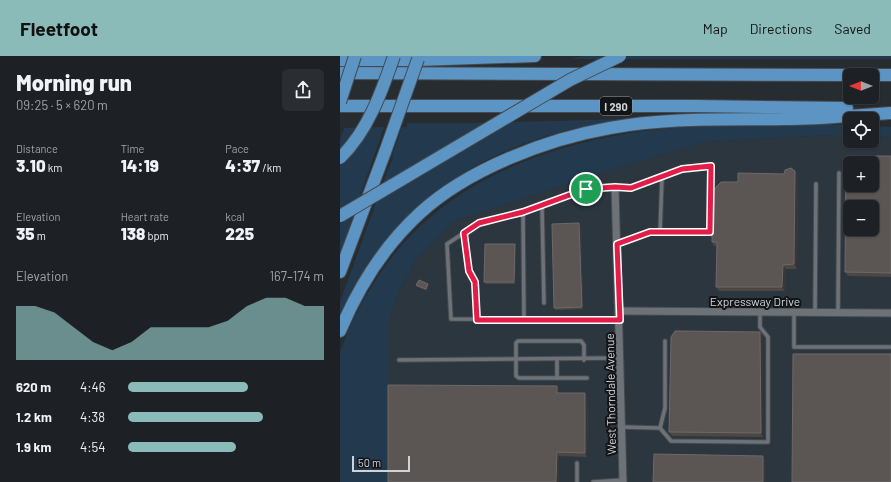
<!DOCTYPE html>
<html lang="en">
<head>
<meta charset="utf-8">
<style>
	:root { --surface:#1d2125; --page:#2a2e32; --text:#f1f3f6; --muted:#a0a3a7; --line:#3b3e42; --accent:#8bbbb9 }
	body { margin:0; font-family:Barlow,sans-serif; background:var(--page); color:var(--text); height:100vh; display:flex; flex-direction:column; font-size:15px; white-space:nowrap }
	* { box-sizing:border-box; margin:0 }
	p { font-size:13px; color:var(--muted) }
	.icon { flex:none; width:22px; height:22px; fill:none; stroke:currentColor; stroke-width:2; stroke-linecap:round; stroke-linejoin:round }
	.map { position:relative; flex:1; overflow:hidden }
	.side { display:flex; flex-direction:column; background:var(--surface); width:340px }
	.side>* { flex:none }
	.needle { width:26px; rotate:270deg }
	.tools { position:absolute; left:503px; top:12px; display:grid; gap:8px }
	.tools a { display:grid; place-items:center; width:36px; height:36px; border-radius:6px; background:var(--surface); box-shadow:0 1px 3px #0004,0 0 0 1px var(--line); font-size:20px }
	.scale { position:absolute; left:12px; bottom:10px; width:58px; box-sizing:border-box; padding-left:4px; border:2px solid #d0d3d6; border-top:0; font-size:11px; line-height:14px; white-space:nowrap; color:#d0d3d6; -webkit-text-stroke:3px #121417; paint-order:stroke }
	.pin { position:absolute; display:grid; place-items:center; width:34px; height:34px; color:#fff; margin:-17px; border:2px solid #fff; border-radius:50%; box-shadow:0 1px 4px #0007 }
	.round { display:grid; place-items:center; flex:none; width:42px; height:42px; border-radius:6px; background:var(--page) }
	.overview { display:flex; align-items:center; justify-content:space-between; height:68px; padding:0 16px }
	h1 { font-size:22px; font-weight:800; line-height:30px }
	.stats { display:grid; grid-template-columns:repeat(3,1fr); gap:6px; height:68px; padding:4px 16px }
	.stats div { display:grid; align-content:center }
	.stats b { font-size:17px; font-weight:800 }
	.stats small { font-size:11px; font-weight:400 }
	.stats p { font-size:11px }
	.chart { height:112px; padding:8px 16px }
	.chart p { display:flex; justify-content:space-between }
	.chart svg { width:100%; height:72px; margin-top:4px; fill:var(--accent); opacity:.7 }
	ul { padding:0 16px; list-style:none; font-size:13px }
	li { display:grid; grid-template-columns:64px 48px 1fr; align-items:center; height:30px }
	li i { height:10px; border-radius:5px; background:var(--accent) }
	header { display:flex; align-items:center; gap:24px; box-sizing:border-box; height:56px; padding:0 20px; background:var(--accent); color:#111 }
	header strong { font-size:19px }
	nav { display:flex; gap:22px; margin-inline-start:auto; font-size:14px }
	main { display:flex; flex:1; min-height:0 }
	.map>svg:first-child { display:block }
	.built { fill:#2c363f; fill-rule:evenodd }
	.green { fill:#233a4e }
	.lines { fill:none; stroke-linecap:round; stroke-linejoin:round }
	.lane-casing { stroke:#464a4e; stroke-width:5.5 }
	.street-casing { stroke:#464a4e; stroke-width:9 }
	.highway-casing { stroke:#464a4e; stroke-width:14 }
	.lane { stroke:#6c7277; stroke-width:3.5 }
	.street { stroke:#6c7277; stroke-width:7 }
	.highway { stroke:#5c94c3; stroke-width:12 }
	.highway-bridge-casing { stroke:#464a4e; stroke-width:14; stroke-linecap:butt }
	.highway-bridge { stroke:#5c94c3; stroke-width:12 }
	.wall { fill:#4d4744 }
	.shaded-wall { fill:#383636 }
	.building { fill:#5b5654; stroke:#6d6968; fill-rule:evenodd }
	.route-casing { stroke:#fff; stroke-width:8 }
	.route { stroke:#e11d48; stroke-width:5 }
	.labels { text-anchor:middle; dominant-baseline:central; stroke-width:4; stroke-linejoin:round; paint-order:stroke }
	.shield { fill:#121417; stroke:#979a9d; stroke-width:1 }
	.shield-label { font-size:11px; font-weight:bold; fill:#d0d3d6 }
	.street-label { font-size:12px; fill:#d0d3d6; stroke:#121417 }
</style>
</head>
<body>
<header>
<strong>Fleetfoot</strong>
<nav><a>Map</a><a>Directions</a><a>Saved</a></nav>
</header>
<main>
<section class="side">
<div class="overview"><div><h1>Morning run</h1><p>09:25 · 5 × 620 m</p></div><a class="round"><svg class="icon" aria-label="share" viewBox="0 0 24 24"><path d="M12 15V3M7 8l5-5 5 5M5 13v7h14v-7"/></svg></a></div>
<div class="stats">
<div><p>Distance</p><b>3.10<small> km</small></b></div>
<div><p>Time</p><b>14:19</b></div>
<div><p>Pace</p><b>4:37<small> /km</small></b></div>
</div>
<div class="stats">
<div><p>Elevation</p><b>35<small> m</small></b></div>
<div><p>Heart rate</p><b>138<small> bpm</small></b></div>
<div><p>kcal</p><b>225</b></div>
</div>
<div class="chart"><p><span>Elevation</span>167–174 m</p>
<svg viewBox="0 0 160 44" preserveAspectRatio="none"><path d="M0 44V11L10 11L20 15L30 24L40 33L50 38L60 33L70 24L80 24L90 24L100 24L110 20L120 11L130 6L140 6L150 11L160 11V44z"/></svg>
</div>
<ul>
<li><b>620 m</b>4:46<i style="width:61%"></i></li>
<li><b>1.2 km</b>4:38<i style="width:69%"></i></li>
<li><b>1.9 km</b>4:54<i style="width:55%"></i></li>
</ul>
</section>
<div class="map">
<svg width="551" height="426" viewBox="0 0 551 426">
	<rect width="100%" height="100%" fill="#272c31"/>
	<path class="built" d="M490,79h20v6h22v-5l19,1v345h-503v-160l12,-33 17,-31 37,-37 177,-57 74,-22zM510,107h22v22h-22zM510,151h22v22h-22z"/>
	<g class="green">
		<polygon points="243,0 551,0 551,3 231,3"/>
		<path d="M287,63c-18,4 -36,6 -54,10 -105,24 -188,87 -233,186v-13l49,-135 4,-9 -1,-2 10,-29h5v-4h74z"/>
		<path d="M486,68l24,1v10h-20l-125,7 -74,22 -177,57 -37,37 -17,31 -12,33v160h-48c0,-30 0,-59 0,-89 0,-13 0,-27 0,-40 1,-5 4,-11 6,-16 8,-21 19,-41 32,-60 61,-96 175,-137 284,-148 54,-5 110,-4 164,-5z"/>
		<polygon points="532,70 551,71 551,81 532,80"/>
		<polygon points="44,71 0,198 0,84 4,72"/>
	</g>
	<g class="lines">
		<g class="lane-casing">
			<g id="lane">
				<polyline points="202,149 204,247"/>
				<polyline points="183,156 184,264"/>
				<polyline points="124,177 129,215 135,226 137,264"/>
				<polyline points="320,177 322,121"/>
				<polyline points="277,187 310,177 370,176 371,110 342,113 291,132 275,131 246,133 183,156 139,167 107,188 111,263 278,264"/>
				<polyline points="454,256 454,291 550,291"/>
				<polyline points="475,256 476,128"/>
				<polyline points="498,256 499,117"/>
				<polyline points="59,304 279,302"/>
				<polyline points="217,304 217,322"/>
				<polyline points="244,304 244,289 241,285 178,285 176,287 176,320 179,322 247,322"/>
				<polyline points="281,371 320,372 331,385 428,386 428,281 420,271 420,256"/>
				<polyline points="320,372 325,352 325,285"/>
				<polyline points="237,407 237,426"/>
				<polyline points="253,426 283,424"/>
			</g>
		</g>
		<g class="street-casing">
			<g id="street">
				<polyline points="275,131 283,426"/>
				<polyline points="279,255 551,257"/>
			</g>
		</g>
		<g class="highway-casing">
			<g id="highway">
				<polyline points="0,4 78,4 195,0"/>
				<polyline points="0,17 510,19"/>
				<polyline points="532,19 551,19"/>
				<polyline points="0,50 355,50 507,52"/>
				<polyline points="0,216 45,96"/>
				<path d="M0,275c18,-43 45,-86 80,-118 48,-44 127,-74 190,-85 58,-11 117,-8 176,-9 35,0 70,-4 105,-6"/>
			</g>
		</g>
		<use href="#lane" class="lane"/>
		<use href="#street" class="street"/>
		<use href="#highway" class="highway"/>
		<g class="highway-bridge-casing">
			<g id="highway-bridge">
				<polyline points="0,46 15,0"/>
				<polyline points="45,96 78,3"/>
				<path d="M0,102c28,-27 42,-67 54,-102"/>
				<polyline points="0,160 230,24 280,0"/>
			</g>
		</g>
		<use href="#highway-bridge" class="highway-bridge"/>
	</g>
	<g class="wall">
		<polygon points="551,100 551,221 508,220 505,216"/>
		<polygon points="455,115 458,119 457,213 446,213 445,235 379,235 376,231 377,190 374,190 372,186 398,126"/>
		<polygon points="239,167 241,169 243,253 216,254 214,252"/>
		<polygon points="175,188 176,190 176,228 146,228 144,226"/>
		<polygon points="76,229 90,230 87,235 77,231"/>
		<polygon points="420,276 423,280 423,381 332,380 329,376"/>
		<polygon points="48,329 220,334 220,337 248,341 247,401 219,400"/>
	</g>
	<g class="shaded-wall">
		<polygon points="455,115 458,119 457,213 454,208"/>
		<polygon points="239,167 241,169 243,253 242,251"/>
		<polygon points="175,188 176,190 176,228 174,226"/>
		<polygon points="443,209 446,213 445,235 442,231"/>
		<polygon points="88,228 90,230 87,235 86,233"/>
		<polygon points="420,276 423,280 423,381 421,377"/>
		<polygon points="217,330 220,334 220,341 217,337"/>
		<polygon points="245,337 248,341 247,401 245,397"/>
		<polygon points="217,396 219,400 219,426 216,426"/>
		<polygon points="423,400 426,404 426,426 423,426"/>
	</g>
	<g class="building">
		<path d="M506,100h45v117l-46,-1zM510,107h22v22h-22zM510,151h22v22h-22z"/>
		<polygon points="451,112 455,115 454,208 443,209 442,231 376,231 377,186 372,186 372,138 376,131 381,126 398,126 398,117 444,118 445,114"/>
		<polygon points="239,167 242,251 214,252 212,168"/>
		<polygon points="145,188 175,188 174,226 144,226"/>
		<polygon points="79,224 88,228 86,233 76,229"/>
		<polygon points="335,275 339,275 420,276 421,377 329,376 331,281"/>
		<polygon points="453,298 551,298 551,426 452,426"/>
		<polygon points="48,329 217,330 217,337 245,337 245,397 217,396 216,426 48,426"/>
		<polygon points="314,398 423,400 423,426 313,426"/>
	</g>
	<g class="lines">
		<g class="route-casing">
			<polygon id="route" points="371,110 370,176 310,176 277,188 280,264 137,264 135,226 129,215 124,177 139,167 183,156 246,133 275,131 291,132 342,113"/>
		</g>
		<use href="#route" class="route"/>
	</g>
	<g class="labels">
		<rect class="shield" x="260" y="41" width="32" height="18" rx="3"/>
		<g class="shield-label">
			<text x="276" y="50">I 290</text>
		</g>
		<g class="street-label">
			<text x="415" y="245">Expressway Drive</text>
			<text transform="translate(270 338) rotate(-91)">West Thorndale Avenue</text>
		</g>
	</g>
</svg>
<div class="tools">
<a><svg class="needle" viewBox="-14 -14 28 28"><path d="M0-13l5 13h-10z" fill="#e53935"/><path d="M0 13l5-13h-10z" fill="#a0a3a7"/></svg></a>
<a><svg class="icon" aria-label="locate" viewBox="0 0 24 24"><circle cx="12" cy="12" r="6"/><path d="M12 2v4M12 18v4M2 12h4M18 12h4"/></svg></a>
<a>+</a>
<a>−</a>
</div>
<div class="scale">50 m</div>
<div class="pin" style="left:246px;top:133px;background:#1e9e55"><svg class="icon" aria-label="arrive" viewBox="0 0 24 24"><path d="M6 21V4h12l-3 4 3 4H6"/></svg></div>
</div>
</main>
</body>
</html>
